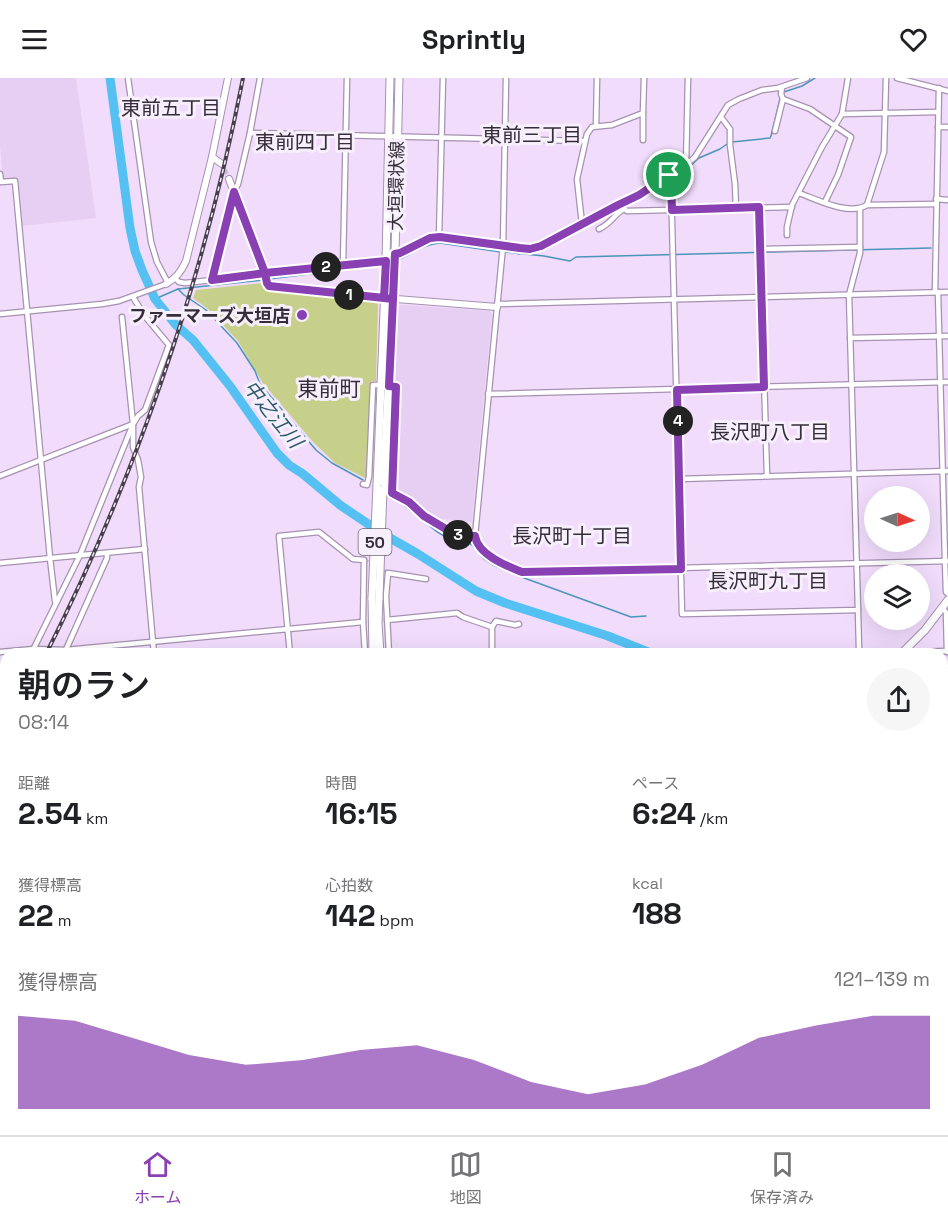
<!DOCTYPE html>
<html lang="ja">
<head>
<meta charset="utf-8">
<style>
	:root { --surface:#fff; --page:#f6f6f6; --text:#202124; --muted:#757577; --line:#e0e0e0; --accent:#8940b2 }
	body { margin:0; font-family:"Space Grotesk","Noto Sans JP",sans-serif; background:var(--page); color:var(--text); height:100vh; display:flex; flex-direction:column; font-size:22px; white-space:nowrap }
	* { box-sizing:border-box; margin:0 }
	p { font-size:20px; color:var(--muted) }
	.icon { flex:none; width:33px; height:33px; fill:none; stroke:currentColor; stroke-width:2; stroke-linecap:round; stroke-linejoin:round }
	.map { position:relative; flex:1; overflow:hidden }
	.drawer { position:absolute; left:0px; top:570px; width:948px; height:488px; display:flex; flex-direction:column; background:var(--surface); border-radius:18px 18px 0 0; box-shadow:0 6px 24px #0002 }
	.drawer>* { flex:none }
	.needle { width:39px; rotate:93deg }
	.controls { position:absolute; left:864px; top:408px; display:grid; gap:12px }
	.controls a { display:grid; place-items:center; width:66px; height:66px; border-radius:50%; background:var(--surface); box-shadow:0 6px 24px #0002; font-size:30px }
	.pin { position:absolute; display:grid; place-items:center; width:51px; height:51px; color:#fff; margin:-26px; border:3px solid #fff; border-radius:50%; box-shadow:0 2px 6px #0007 }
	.km { position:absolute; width:30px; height:30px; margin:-15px; border-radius:50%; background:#222; color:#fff; font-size:16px; line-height:30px; text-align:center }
	.round { display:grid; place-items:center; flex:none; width:63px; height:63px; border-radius:32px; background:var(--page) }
	.head { display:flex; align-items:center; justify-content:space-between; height:102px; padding:0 18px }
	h1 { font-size:33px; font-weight:600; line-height:45px }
	.figures { display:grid; grid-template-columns:repeat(3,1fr); gap:9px; height:102px; padding:6px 18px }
	.figures div { display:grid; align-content:center }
	.figures b { font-size:30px; font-weight:600 }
	.figures small { font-size:16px; font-weight:400 }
	.figures p { font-size:16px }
	.chart { height:168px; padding:12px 18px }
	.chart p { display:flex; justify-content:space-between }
	.chart svg { width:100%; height:108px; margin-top:6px; fill:var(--accent); opacity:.7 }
	header { display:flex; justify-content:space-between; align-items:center; height:78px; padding:0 18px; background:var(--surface); font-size:27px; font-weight:600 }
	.dock { display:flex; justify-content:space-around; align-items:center; height:84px; border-top:2px solid var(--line); background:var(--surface); font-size:16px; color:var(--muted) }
	.dock a { display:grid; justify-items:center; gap:3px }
	.dock .active { color:var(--accent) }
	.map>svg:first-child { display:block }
	.built { fill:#e7cef3 }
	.green { fill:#c7d08a }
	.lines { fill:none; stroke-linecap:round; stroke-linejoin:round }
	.stream { stroke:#4b95ba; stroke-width:1.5 }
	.river { stroke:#55c1f2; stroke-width:9 }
	.street-tunnel { stroke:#cbb9d5; stroke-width:4.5; stroke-dasharray:4.5 2; stroke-linecap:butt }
	.street-casing { stroke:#a692b0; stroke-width:7 }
	.secondary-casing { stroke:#a692b0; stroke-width:8 }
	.primary-casing { stroke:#a692b0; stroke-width:9 }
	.street { stroke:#fff; stroke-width:4.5 }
	.secondary { stroke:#fff; stroke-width:6 }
	.primary { stroke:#fff; stroke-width:7 }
	.rail-casing { stroke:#49404e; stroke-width:4 }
	.rail { stroke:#f7effc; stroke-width:1.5; stroke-dasharray:4.5; stroke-linecap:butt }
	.primary-bridge-casing { stroke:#a692b0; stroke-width:9; stroke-linecap:butt }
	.primary-bridge { stroke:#fff; stroke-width:7 }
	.route-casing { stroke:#fff; stroke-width:12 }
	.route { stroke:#8940b2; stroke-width:8 }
	.poi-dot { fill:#8940b2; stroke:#f7effc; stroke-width:2 }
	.labels { text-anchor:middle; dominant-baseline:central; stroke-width:6; stroke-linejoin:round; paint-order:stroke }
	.shield { fill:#f7effc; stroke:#6f6774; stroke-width:1.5 }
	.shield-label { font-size:16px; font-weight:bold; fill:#352d39 }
	.street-label { font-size:18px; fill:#352d39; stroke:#f7effc }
	.poi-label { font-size:18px; font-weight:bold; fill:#352d39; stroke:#f7effc; text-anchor:end }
	.neighbourhood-label { font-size:20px; fill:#352d39; stroke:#f7effc }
	.water-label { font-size:20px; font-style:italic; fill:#2c596e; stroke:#f7effc }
	.quarter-label { font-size:21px; fill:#352d39; stroke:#f7effc }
</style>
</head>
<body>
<header><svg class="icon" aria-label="menu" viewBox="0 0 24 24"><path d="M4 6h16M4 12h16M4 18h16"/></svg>Sprintly<svg class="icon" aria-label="heart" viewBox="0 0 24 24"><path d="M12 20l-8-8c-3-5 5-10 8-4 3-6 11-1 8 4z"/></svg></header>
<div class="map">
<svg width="948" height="1057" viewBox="0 0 948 1057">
	<rect width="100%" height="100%" fill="#f1dcfc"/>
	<g class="built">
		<polygon points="0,0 76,0 96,140 21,148 18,101 3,102 0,67"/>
		<polygon points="401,227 490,233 492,236 472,444 435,440 425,434 414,424 395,412 398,306 395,306 398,229"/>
	</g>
	<polygon class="green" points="263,205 264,212 376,223 378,227 376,303 371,303 367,401 335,385 313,364 262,304 238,263 208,231 193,220 196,212"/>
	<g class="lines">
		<g class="stream">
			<polyline points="784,14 802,8 815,0"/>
			<polyline points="732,64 770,60 771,58 780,21"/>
			<polyline points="673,99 687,91 699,80 720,71 727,66"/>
			<polyline points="616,131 654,113 669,101"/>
			<polyline points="505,174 544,178 570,183 576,179 931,170"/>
			<polyline points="518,176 541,171 612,134"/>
			<path d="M400,181c14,-7 25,-15 40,-16l61,9"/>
			<polyline points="269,201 381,187"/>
			<polyline points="178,211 184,217 206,232 237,265 255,293 260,306 316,372 332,385 363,402"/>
			<polyline points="155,221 178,211 264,202"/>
			<polyline points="400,424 436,453 449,461 467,464 472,467 484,481 493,487 516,497 631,539 646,538"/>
		</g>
		<g class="river">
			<polyline points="110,0 130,150 135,173 142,192 155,221 176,247 193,262 230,308 277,375 289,387 303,396 340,427 383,456 418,476 476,513 505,525 608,558 653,576"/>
			<polyline points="942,641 948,644"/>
		</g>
		<g class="street-tunnel">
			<polyline points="222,86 229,101"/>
			<polyline points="364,482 388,495"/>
		</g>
		<g class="street-casing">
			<g id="street">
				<polyline points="128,0 151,164 157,184 168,205"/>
				<polyline points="897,0 948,13"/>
				<polyline points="783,21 810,31 851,59 838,97 825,124"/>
				<polyline points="842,36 938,34"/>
				<polyline points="721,39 730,51 730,67 735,106 736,130"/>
				<polyline points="596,48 597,0"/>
				<polyline points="938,49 948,49"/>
				<polyline points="775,53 783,21 781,16 782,9"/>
				<polyline points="250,55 585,63"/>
				<polyline points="643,62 643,35"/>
				<polyline points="686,87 688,0"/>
				<polyline points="0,96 1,104 15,103 50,480 55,523 56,525"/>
				<polyline points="669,97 671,104 682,536 858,532 849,217 860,175 860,131"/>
				<path d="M799,115c19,7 50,23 68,12l17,-53 2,-74"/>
				<polyline points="936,121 948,122"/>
				<polyline points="867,127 936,126"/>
				<polyline points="759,129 767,398"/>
				<polyline points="582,146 577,101 587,56 592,49 612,47 643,35 644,0"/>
				<path d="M599,151c13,-6 14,-14 25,-20l3,2 165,-4"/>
				<polyline points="787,157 787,149 792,127 822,69 842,36 848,0"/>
				<polyline points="439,159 443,0"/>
				<polyline points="760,171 860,169"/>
				<polyline points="395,176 400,175 430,160 439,159 520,170 530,171 541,168 639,117 655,107 661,101 686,87 695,79 728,27 739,21 762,12 778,10 807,0"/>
				<polyline points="343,187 347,0"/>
				<polyline points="175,200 179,204 185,205 386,183"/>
				<polyline points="212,202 234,114 238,106 250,55 260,0"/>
				<polyline points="935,214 939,10"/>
				<polyline points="938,214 945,483 946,514 948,516"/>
				<polyline points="497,226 948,214"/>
				<polyline points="0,236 102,226 119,223 166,206"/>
				<polyline points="122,239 133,346"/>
				<polyline points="850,260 948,258"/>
				<polyline points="389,308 396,309 392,415 390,414"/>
				<polyline points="488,316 948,304"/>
				<polyline points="133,348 133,369 138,382 141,399 139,409 154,576"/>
				<polyline points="0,398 133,346"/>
				<polyline points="679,401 948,393"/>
				<polyline points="363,406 367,407 369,399 373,307 381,307"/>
				<polyline points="392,415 409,424 424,438 456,457 475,458 503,168 506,0"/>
				<path d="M475,458c3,19 31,30 47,36l426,-11"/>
				<polyline points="0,485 145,471"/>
				<polyline points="942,530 946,534 947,574"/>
				<polyline points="858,532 859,571"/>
				<polyline points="387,542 457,535 463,539 492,549 496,543 515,547 519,546"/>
				<polyline points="492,549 492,576"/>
				<polyline points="906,571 910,574 948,573"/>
				<polyline points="0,574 34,571 66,572 363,544"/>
				<polyline points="31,576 80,477 133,346 138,338 145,332 169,267 144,237 133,219"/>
				<polyline points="64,576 107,480 107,475"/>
				<polyline points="290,576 279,458 319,454 353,481 364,482 363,544 365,576"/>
				<polyline points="389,576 386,518 388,495 426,501"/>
				<polyline points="0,633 6,622"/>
				<polyline points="942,693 948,693"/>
				<polyline points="0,699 6,699"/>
				<polyline points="942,720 948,720"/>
				<polyline points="942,745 948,745"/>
				<polyline points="0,782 6,781"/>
				<polyline points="942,831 948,831"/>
				<polyline points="0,854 6,862"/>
				<polyline points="0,886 6,882"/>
				<polyline points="942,923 948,923"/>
				<polyline points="0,931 6,927"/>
				<polyline points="0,954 6,961"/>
				<polyline points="942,1007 948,1006"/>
				<polyline points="87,1052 92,1057"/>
				<polyline points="165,1052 169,1057"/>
				<polyline points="203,1052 205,1057"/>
				<polyline points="231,1052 231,1057"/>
				<polyline points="494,1052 494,1057"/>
				<polyline points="585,1052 585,1057"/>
				<polyline points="676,1052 676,1057"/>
				<polyline points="756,1052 756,1057"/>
				<polyline points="798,1052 800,1057"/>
				<polyline points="866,1052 867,1057"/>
				<polyline points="154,1057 164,1052"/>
				<polyline points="405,1057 406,1052"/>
				<polyline points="946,1057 948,1055"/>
			</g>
		</g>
		<g class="secondary-casing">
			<g id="secondary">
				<polyline points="212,79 222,86"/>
				<polyline points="229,101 265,195 267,205 269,208 384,220 497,229"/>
				<path d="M166,206c10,-6 15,-12 20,-23l26,-104 16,-79"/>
				<polyline points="0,989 6,996"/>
				<polyline points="55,1052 60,1057"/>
			</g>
		</g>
		<g class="primary-casing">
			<g id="primary">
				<polyline points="377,407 386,183 390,0"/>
				<polyline points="383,411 395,176 399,0"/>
				<polyline points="372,520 373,576"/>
				<polyline points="379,520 378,545 380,576"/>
				<polyline points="901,576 925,552 948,522"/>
				<polyline points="942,783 948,783"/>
				<polyline points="942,791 948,791"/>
				<polyline points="340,1057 347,1052"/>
			</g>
		</g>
		<use href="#street" class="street"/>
		<use href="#secondary" class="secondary"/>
		<use href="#primary" class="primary"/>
		<g class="rail-casing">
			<g id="rail">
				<path d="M46,576c92,-182 158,-376 197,-576"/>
				<polyline points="0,673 6,662"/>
			</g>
		</g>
		<use href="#rail" class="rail"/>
		<g class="primary-bridge-casing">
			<g id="primary-bridge">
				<polyline points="372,520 377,407"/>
				<polyline points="379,520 383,411"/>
			</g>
		</g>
		<use href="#primary-bridge" class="primary-bridge"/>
	</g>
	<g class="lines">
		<g class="route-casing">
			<path id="route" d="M669,97l-30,20 -21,10 -77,41 -11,3 -10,-1 -80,-11 -10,1 -30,15 -5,1 -2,45 -18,-2 -106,-11 -2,-3 -2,-10 -53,7 22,-88 31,81 121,-12 -2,37 9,1 -4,87 7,1 -4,106 17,9 15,14 32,19 19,1c3,19 32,30 47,36l159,-3 -4,-179 87,-3 -5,-180 -87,3 -1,-28 -2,-7"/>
		</g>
		<use href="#route" class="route"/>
	</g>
	<circle class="poi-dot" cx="302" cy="237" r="6"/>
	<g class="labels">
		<rect class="shield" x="358.5" y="451" width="33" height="26" rx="4.5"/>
		<g class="shield-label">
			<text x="375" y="464">50</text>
		</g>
		<g class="street-label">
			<text transform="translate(396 108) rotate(-89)">大垣環状線</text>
		</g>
		<g class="poi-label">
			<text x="290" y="237">ファーマーズ大垣店</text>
		</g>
		<g class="neighbourhood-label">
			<text x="171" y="30">東前五丁目</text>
			<text x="532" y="57">東前三丁目</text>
			<text x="305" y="64">東前四丁目</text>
			<text x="770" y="354">長沢町八丁目</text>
			<text x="572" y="458">長沢町十丁目</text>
			<text x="768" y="503">長沢町九丁目</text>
		</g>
		<g class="water-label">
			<text transform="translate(273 336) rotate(51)">中之江川</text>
		</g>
		<g class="quarter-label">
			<text x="329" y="310">東前町</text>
		</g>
	</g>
</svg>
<div class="controls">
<a><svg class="needle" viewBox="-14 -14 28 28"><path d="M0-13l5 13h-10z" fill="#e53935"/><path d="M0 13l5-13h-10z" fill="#757577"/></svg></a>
<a><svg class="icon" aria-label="layers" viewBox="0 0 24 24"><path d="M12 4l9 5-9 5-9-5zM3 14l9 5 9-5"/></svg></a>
</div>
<div class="pin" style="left:669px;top:97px;background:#1e9e55"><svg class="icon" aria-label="arrive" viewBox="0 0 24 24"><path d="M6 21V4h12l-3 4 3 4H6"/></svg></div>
<b class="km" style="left:349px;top:217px">1</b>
<b class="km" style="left:326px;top:189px">2</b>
<b class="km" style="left:458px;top:457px">3</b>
<b class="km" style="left:678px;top:343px">4</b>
<section class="drawer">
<div class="head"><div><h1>朝のラン</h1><p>08:14</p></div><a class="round"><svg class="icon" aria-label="share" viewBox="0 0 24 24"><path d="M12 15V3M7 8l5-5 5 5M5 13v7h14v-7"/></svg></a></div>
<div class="figures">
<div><p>距離</p><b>2.54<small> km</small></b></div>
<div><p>時間</p><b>16:15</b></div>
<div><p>ペース</p><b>6:24<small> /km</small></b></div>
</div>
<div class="figures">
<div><p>獲得標高</p><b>22<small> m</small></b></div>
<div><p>心拍数</p><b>142<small> bpm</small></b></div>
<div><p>kcal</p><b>188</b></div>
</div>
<div class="chart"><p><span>獲得標高</span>121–139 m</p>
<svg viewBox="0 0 160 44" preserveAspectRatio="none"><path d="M0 44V6L10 8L20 15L30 22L40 26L50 24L60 20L70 18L80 24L90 33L100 38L110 34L120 26L130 15L140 10L150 6L160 6V44z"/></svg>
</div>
</section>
</div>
<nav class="dock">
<a class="active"><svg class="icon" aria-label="home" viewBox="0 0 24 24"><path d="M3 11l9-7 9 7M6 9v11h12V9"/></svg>ホーム</a>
<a><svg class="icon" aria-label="map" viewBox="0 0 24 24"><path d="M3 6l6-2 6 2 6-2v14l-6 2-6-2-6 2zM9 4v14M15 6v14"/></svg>地図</a>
<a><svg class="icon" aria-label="saved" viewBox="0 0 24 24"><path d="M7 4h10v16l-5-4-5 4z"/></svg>保存済み</a>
</nav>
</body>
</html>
